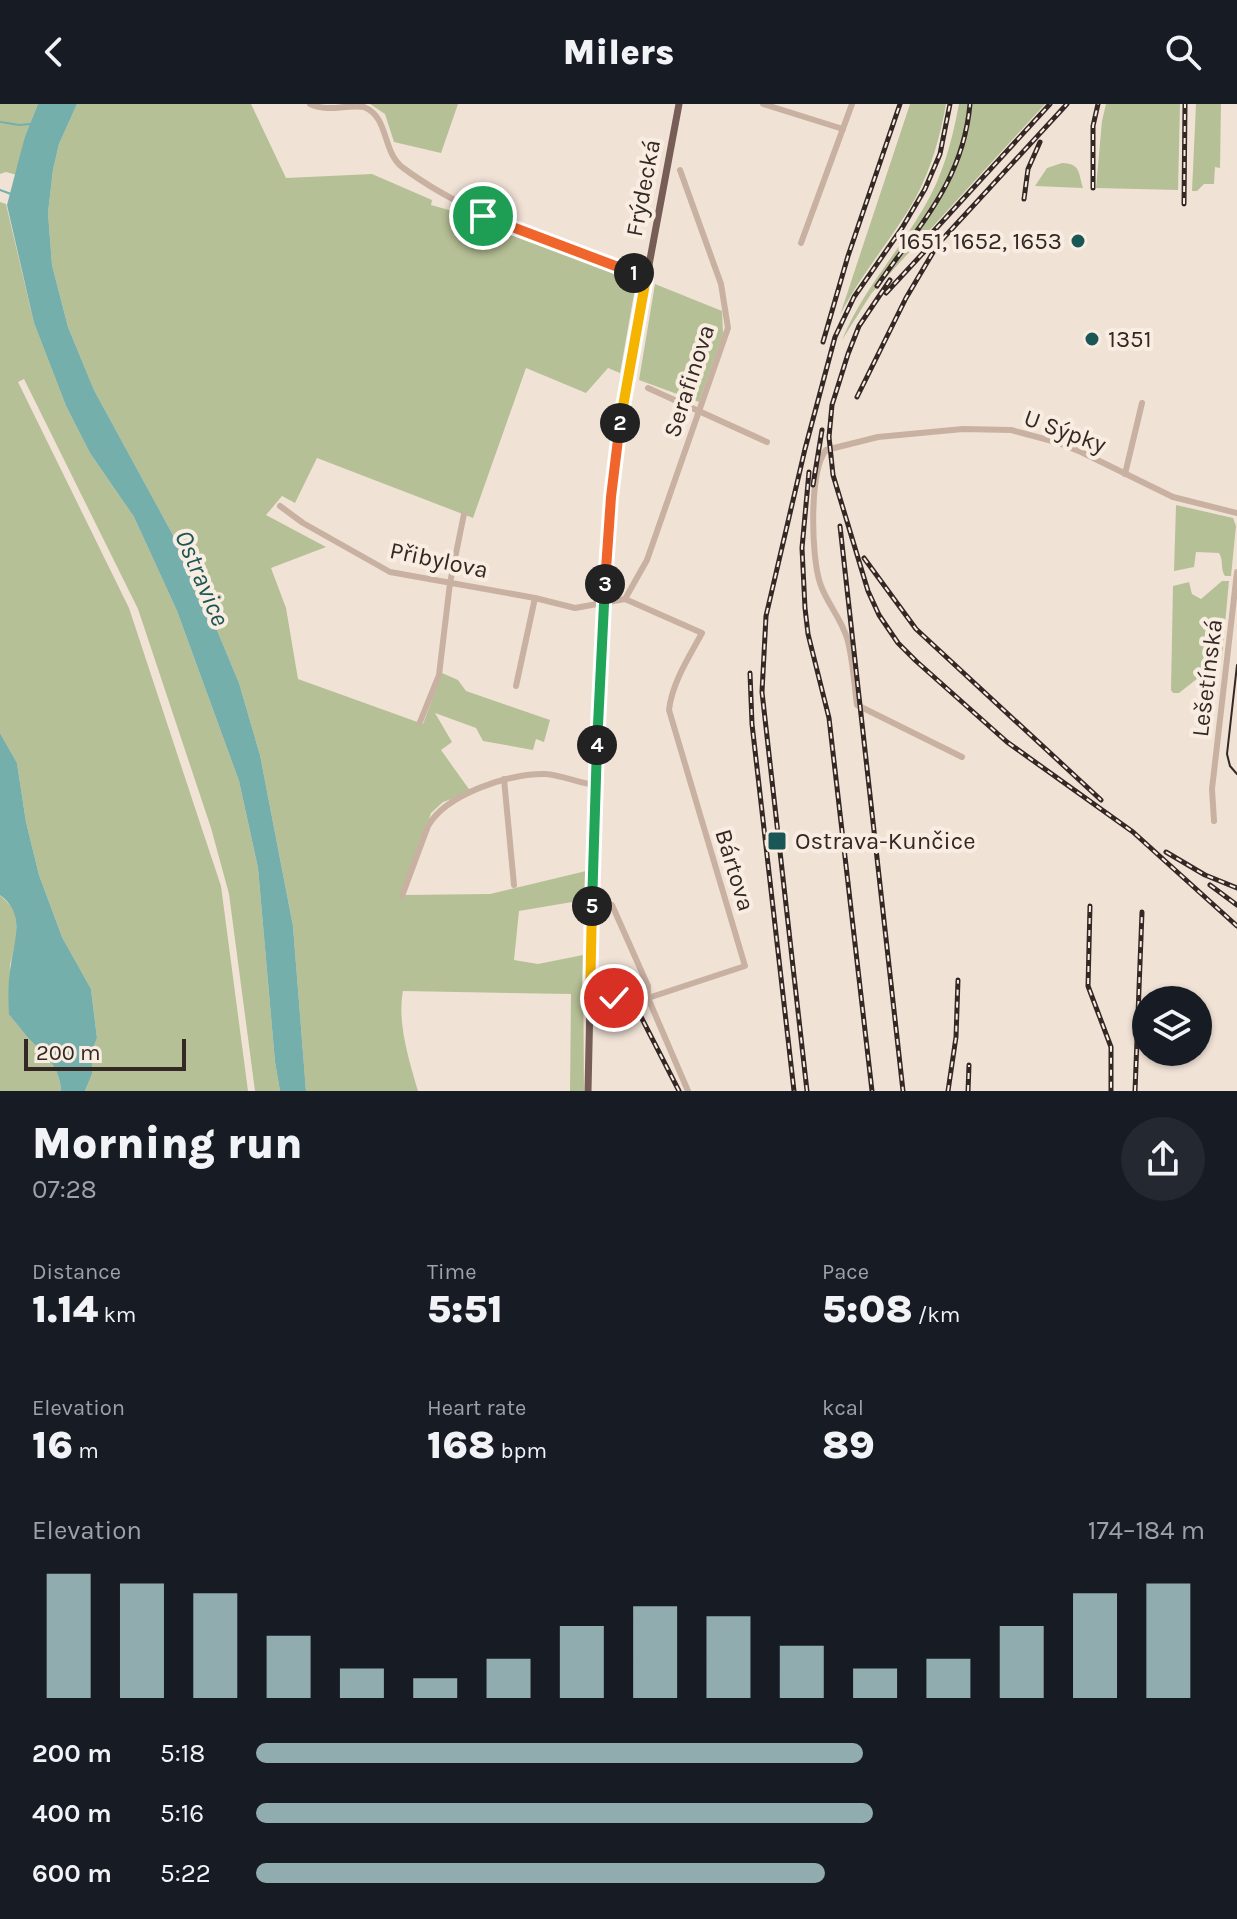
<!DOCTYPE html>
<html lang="en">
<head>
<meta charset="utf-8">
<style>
	:root { --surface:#171b24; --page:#242831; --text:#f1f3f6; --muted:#9ea1a6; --accent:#90acae }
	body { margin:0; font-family:Karla,sans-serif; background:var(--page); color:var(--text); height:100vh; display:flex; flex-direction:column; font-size:30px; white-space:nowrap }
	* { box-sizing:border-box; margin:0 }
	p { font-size:26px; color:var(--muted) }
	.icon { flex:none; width:44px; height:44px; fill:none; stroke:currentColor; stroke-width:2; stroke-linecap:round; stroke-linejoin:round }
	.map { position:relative; height:987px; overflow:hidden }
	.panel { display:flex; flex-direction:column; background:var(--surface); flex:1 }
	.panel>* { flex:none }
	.fabs { position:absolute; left:1132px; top:882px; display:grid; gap:16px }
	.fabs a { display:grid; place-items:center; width:80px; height:80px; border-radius:50%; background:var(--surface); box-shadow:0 2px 6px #0004; font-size:40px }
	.scale { position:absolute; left:24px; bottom:20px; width:162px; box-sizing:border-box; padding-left:8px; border:4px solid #342825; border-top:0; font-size:22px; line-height:28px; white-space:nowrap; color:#342825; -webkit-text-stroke:6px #f9ede2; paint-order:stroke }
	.pin { position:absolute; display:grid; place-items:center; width:68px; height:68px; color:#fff; margin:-34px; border:4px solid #fff; border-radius:50%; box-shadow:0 2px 8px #0007 }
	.km { position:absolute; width:40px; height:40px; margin:-20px; border-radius:50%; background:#222; color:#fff; font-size:22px; line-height:40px; text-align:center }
	.round { display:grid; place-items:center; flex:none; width:84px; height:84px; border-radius:42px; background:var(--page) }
	.headline { display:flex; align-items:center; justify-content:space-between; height:136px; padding:0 32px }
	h1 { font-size:44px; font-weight:800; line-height:60px }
	.metrics { display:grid; grid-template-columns:repeat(3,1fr); gap:12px; height:136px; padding:8px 32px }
	.metrics div { display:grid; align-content:center }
	.metrics b { font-size:40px; font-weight:800 }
	.metrics small { font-size:22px; font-weight:400 }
	.metrics p { font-size:22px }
	.chart { height:224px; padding:16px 32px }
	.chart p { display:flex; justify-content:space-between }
	.chart svg { width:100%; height:144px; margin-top:8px; stroke:var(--accent); stroke-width:6 }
	ul { padding:0 32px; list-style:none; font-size:26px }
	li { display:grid; grid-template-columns:128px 96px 1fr; align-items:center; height:60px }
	li i { height:20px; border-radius:10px; background:var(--accent) }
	header { display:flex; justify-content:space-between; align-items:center; height:104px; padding:0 32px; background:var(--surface); font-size:36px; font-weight:800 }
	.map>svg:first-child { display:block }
	.green { fill:#b6c096 }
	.water { fill:#75afac }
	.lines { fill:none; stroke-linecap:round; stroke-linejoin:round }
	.stream { stroke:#75afac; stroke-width:2 }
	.minor { stroke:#c9b1a2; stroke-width:6 }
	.major { stroke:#765d55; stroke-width:7 }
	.tram { stroke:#342825; stroke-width:2 }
	.rail-casing { stroke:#342825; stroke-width:5 }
	.rail { stroke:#f9ede2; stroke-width:2; stroke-dasharray:6; stroke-linecap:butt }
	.split-1-casing { stroke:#fff; stroke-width:16 }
	.split-2-casing { stroke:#fff; stroke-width:16 }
	.split-3-casing { stroke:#fff; stroke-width:16 }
	.split-4-casing { stroke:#fff; stroke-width:16 }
	.split-5-casing { stroke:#fff; stroke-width:16 }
	.split-6-casing { stroke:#fff; stroke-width:16 }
	.split-1 { stroke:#f0652b; stroke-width:10 }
	.split-2 { stroke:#f5b400; stroke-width:10 }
	.split-3 { stroke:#f0652b; stroke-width:10 }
	.split-4 { stroke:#22a559; stroke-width:10 }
	.split-5 { stroke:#22a559; stroke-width:10 }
	.split-6 { stroke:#f5b400; stroke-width:10 }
	.poi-dot { fill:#1a5655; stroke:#f9ede2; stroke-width:3 }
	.labels { text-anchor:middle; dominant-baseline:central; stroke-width:8; stroke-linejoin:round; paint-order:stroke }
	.street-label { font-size:24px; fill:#342825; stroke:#f9ede2 }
	.poi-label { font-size:24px; fill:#342825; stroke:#f9ede2; text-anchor:start }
	.water-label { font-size:26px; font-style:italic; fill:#1a5655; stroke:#f9ede2 }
</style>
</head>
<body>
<header><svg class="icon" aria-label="back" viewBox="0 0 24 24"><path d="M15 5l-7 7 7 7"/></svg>Milers<svg class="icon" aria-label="search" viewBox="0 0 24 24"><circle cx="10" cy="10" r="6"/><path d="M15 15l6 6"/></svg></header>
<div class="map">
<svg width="1237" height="987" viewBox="0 0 1237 987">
	<rect width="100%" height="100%" fill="#f1e2d6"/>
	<g class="green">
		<polygon points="0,0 38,0 25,32 17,71 6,68 0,70"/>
		<path d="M77,0h174l35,74 86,-4 60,26 -1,5 43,12 163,60 -17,96 -12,-5 -22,25 -60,-25 -53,150 -156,-60 -22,45 -13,-7 -16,19 60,32 -55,21 15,40 12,71 125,45 19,-51 16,7 8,11 84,29 -6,22 -8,-3 -3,11 -50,-9 -7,-13 -41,-15 17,29 -11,8 30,42 -28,10 -12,11 -28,82 87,-1 96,-23 -2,29 -65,11 -5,49 24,4 45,-9 1,136h-14l1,-97 -168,-3c-6,32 6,69 15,100h-112l-13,-165 -33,-171 -21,-72 -47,-113 -98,-180 -26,-63 -16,-62 -4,-52 5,-43 6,-26z"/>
		<polygon points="370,0 458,0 441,49 394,38 385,10"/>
		<path d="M910,0h36c-6,34 -15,65 -31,95 -23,40 -54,75 -75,116z"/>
		<path d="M959,0h86l-174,190 -29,46c20,-49 55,-86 81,-131 20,-33 29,-68 36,-105z"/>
		<polygon points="1106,0 1180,0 1178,86 1096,84 1102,17"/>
		<polygon points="1196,0 1221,0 1220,64 1215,63 1214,80 1204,80 1197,87 1192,87"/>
		<path d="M1062,59c19,1 16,9 21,25l-48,-2 12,-18z"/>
		<polygon points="0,98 6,100 34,219 66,302 90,349 134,413 177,507 239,677 258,764 275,958 280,987 255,987 229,790 211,724 138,505 24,275 18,278 129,504 202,725 221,782 248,987 85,987 92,970 92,947 97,934 91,885 62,833 39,771 26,718 17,659 0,629"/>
		<polygon points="655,180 722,207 723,230 699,298 639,276"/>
		<path d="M1176,401l57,13 3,8 -5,50h-6c-5,-7 -1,-15 -6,-23l-23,-1 -2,15 -20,4z"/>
		<polygon points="1222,477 1229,477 1222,552 1217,559 1179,589 1173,589 1171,586 1173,482 1189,478 1192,490 1201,495"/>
		<path d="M0,791l15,15 2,25 -7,30 -1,50c8,8 14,18 22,26 15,15 29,26 30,50h-61z"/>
	</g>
	<g class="water">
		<polygon points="38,0 77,0 59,40 53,66 48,109 52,161 68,223 94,286 192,466 239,579 260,651 293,822 306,987 280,987 275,958 258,764 239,677 177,507 134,413 90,349 66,302 34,219 7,101 25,32"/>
		<path d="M0,629l17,30 9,59 13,53 23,62 29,52 6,49 -5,13v23l-7,17h-24c-1,-24 -15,-35 -30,-50 -8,-8 -14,-18 -22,-26 -1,-17 -1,-35 2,-51 4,-26 14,-51 -11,-69z"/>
	</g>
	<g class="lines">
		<g class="stream">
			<polyline points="1,18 19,21 31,20"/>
			<polyline points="0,86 11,90"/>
		</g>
		<g class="minor">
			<path d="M310,0c20,9 35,0 54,3 25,10 18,44 38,60 72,54 162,77 244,111"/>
			<polyline points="763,0 843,25"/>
			<polyline points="801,139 852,0"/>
			<polyline points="648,284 767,338"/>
			<polyline points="1125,370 1142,299"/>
			<path d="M280,402l23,17 87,49 145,26 40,10 50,-9 77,34c-13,24 -30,50 -33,77l76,256 -97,32h-58"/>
			<polyline points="625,495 647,456 728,224 721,180 680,66"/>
			<polyline points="516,582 535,494"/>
			<polyline points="420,618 439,571 450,479 464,410"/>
			<path d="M962,653l-105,-52c-3,-22 -4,-46 -10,-67 -6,-20 -21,-36 -27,-55 -9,-27 -11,-112 6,-133l52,-13 85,-8 48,1 45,12 25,10 92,45 64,16"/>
			<polyline points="504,675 514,781"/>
			<polyline points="1214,717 1212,685 1237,468"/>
			<path d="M402,792l26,-70c18,-32 82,-53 117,-52 17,1 33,9 50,11"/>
			<polyline points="612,801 648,882 648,894 688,987"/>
		</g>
		<polyline class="major" points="588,987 595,672 611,393 621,311 679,0"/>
		<polyline class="tram" points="1237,561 1227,650 1230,662 1237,670"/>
		<g class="rail-casing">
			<g id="rail">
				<polyline points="1093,84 1093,22 1098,0"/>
				<polyline points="1024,95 1028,65 1040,38"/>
				<polyline points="1184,100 1185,0"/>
				<polyline points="920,142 1050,0"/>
				<polyline points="890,176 859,222 848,250 832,301 829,333 833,371 868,487 879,511 898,539 916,557 1007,638 1133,728 1237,822"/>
				<path d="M877,182c42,-61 86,-104 93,-182"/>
				<polyline points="886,189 924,148"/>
				<polyline points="823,238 848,152 900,0"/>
				<polyline points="857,293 906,194 938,140 1067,0"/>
				<polyline points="809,368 802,444 805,504 808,530 829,614 872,987"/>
				<polyline points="813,381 822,326"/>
				<polyline points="840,422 903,987"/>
				<polyline points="864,454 916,525 1101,696"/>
				<polyline points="750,569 752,620 794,987"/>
				<polyline points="1166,748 1205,771 1237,784"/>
				<polyline points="1210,781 1237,801"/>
				<polyline points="1090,802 1088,882 1111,943 1111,987"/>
				<polyline points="638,907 679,987"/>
				<polyline points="807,987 762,588 766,512 805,345 835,233 854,193 902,124 925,85 940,50 950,0"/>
				<polyline points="948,987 956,933 958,876"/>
				<polyline points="968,987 969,961"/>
				<polyline points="1135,987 1142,808"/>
			</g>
		</g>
		<use href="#rail" class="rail"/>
	</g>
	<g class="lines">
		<g class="split-1-casing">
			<polyline id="split-1" points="483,112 634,169"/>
		</g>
		<g class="split-2-casing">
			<polyline id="split-2" points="620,319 646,174 634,169"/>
		</g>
		<g class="split-3-casing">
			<polyline id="split-3" points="605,480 611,393 620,319"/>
		</g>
		<g class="split-4-casing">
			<polyline id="split-4" points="597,641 605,480"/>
		</g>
		<g class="split-5-casing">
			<polyline id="split-5" points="592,802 597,641"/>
		</g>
		<g class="split-6-casing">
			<polyline id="split-6" points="592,802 590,894 614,894"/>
		</g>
		<use href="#split-1" class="split-1"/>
		<use href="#split-2" class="split-2"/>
		<use href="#split-3" class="split-3"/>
		<use href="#split-4" class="split-4"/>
		<use href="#split-5" class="split-5"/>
		<use href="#split-6" class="split-6"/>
	</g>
	<g class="poi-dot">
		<circle cx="1078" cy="137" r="8"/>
		<circle cx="1092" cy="235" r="8"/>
		<rect x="767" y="727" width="20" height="20" rx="4"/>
	</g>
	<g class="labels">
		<g class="street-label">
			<text transform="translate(643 84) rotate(-79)">Frýdecká</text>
			<text transform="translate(689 277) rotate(-72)">Serafinova</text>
			<text transform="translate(1065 327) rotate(20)">U Sýpky</text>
			<text transform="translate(439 456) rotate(12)">Přibylova</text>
			<text transform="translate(1207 574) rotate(-83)">Lešetínská</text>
			<text transform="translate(735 766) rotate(73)">Bártova</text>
		</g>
		<g class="poi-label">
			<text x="1062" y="137" text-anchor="end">1651, 1652, 1653</text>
			<text x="1108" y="235">1351</text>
			<text x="795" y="737">Ostrava-Kunčice</text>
		</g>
		<g class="water-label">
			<text transform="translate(202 474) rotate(67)">Ostravice</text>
		</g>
	</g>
</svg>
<div class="fabs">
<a><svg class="icon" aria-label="layers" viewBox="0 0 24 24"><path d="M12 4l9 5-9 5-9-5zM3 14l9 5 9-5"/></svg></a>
</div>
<div class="scale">200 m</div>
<div class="pin" style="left:483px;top:112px;background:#1e9e55"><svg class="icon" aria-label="arrive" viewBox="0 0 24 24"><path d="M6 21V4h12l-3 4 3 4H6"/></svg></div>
<div class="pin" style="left:614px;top:894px;background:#d93025"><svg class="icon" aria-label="check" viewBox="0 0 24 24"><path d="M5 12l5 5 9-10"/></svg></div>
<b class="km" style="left:634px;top:169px">1</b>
<b class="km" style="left:620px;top:319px">2</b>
<b class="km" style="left:605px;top:480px">3</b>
<b class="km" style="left:597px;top:641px">4</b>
<b class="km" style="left:592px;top:802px">5</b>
</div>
<section class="panel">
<div class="headline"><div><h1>Morning run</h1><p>07:28</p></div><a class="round"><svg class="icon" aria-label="share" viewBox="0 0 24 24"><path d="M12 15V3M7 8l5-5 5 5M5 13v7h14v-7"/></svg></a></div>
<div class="metrics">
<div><p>Distance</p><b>1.14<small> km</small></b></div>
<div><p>Time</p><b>5:51</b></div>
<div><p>Pace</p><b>5:08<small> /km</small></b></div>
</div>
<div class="metrics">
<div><p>Elevation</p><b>16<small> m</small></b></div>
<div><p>Heart rate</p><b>168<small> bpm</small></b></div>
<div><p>kcal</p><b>89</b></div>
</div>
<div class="chart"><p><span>Elevation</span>174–184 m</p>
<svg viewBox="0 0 160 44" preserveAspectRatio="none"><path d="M5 44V6M15 44V9M25 44V12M35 44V25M45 44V35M55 44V38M65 44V32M75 44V22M85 44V16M95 44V19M105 44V28M115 44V35M125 44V32M135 44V22M145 44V12M155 44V9"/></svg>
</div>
<ul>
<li><b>200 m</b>5:18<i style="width:64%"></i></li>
<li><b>400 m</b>5:16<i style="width:65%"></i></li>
<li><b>600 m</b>5:22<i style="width:60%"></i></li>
</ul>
</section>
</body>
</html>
